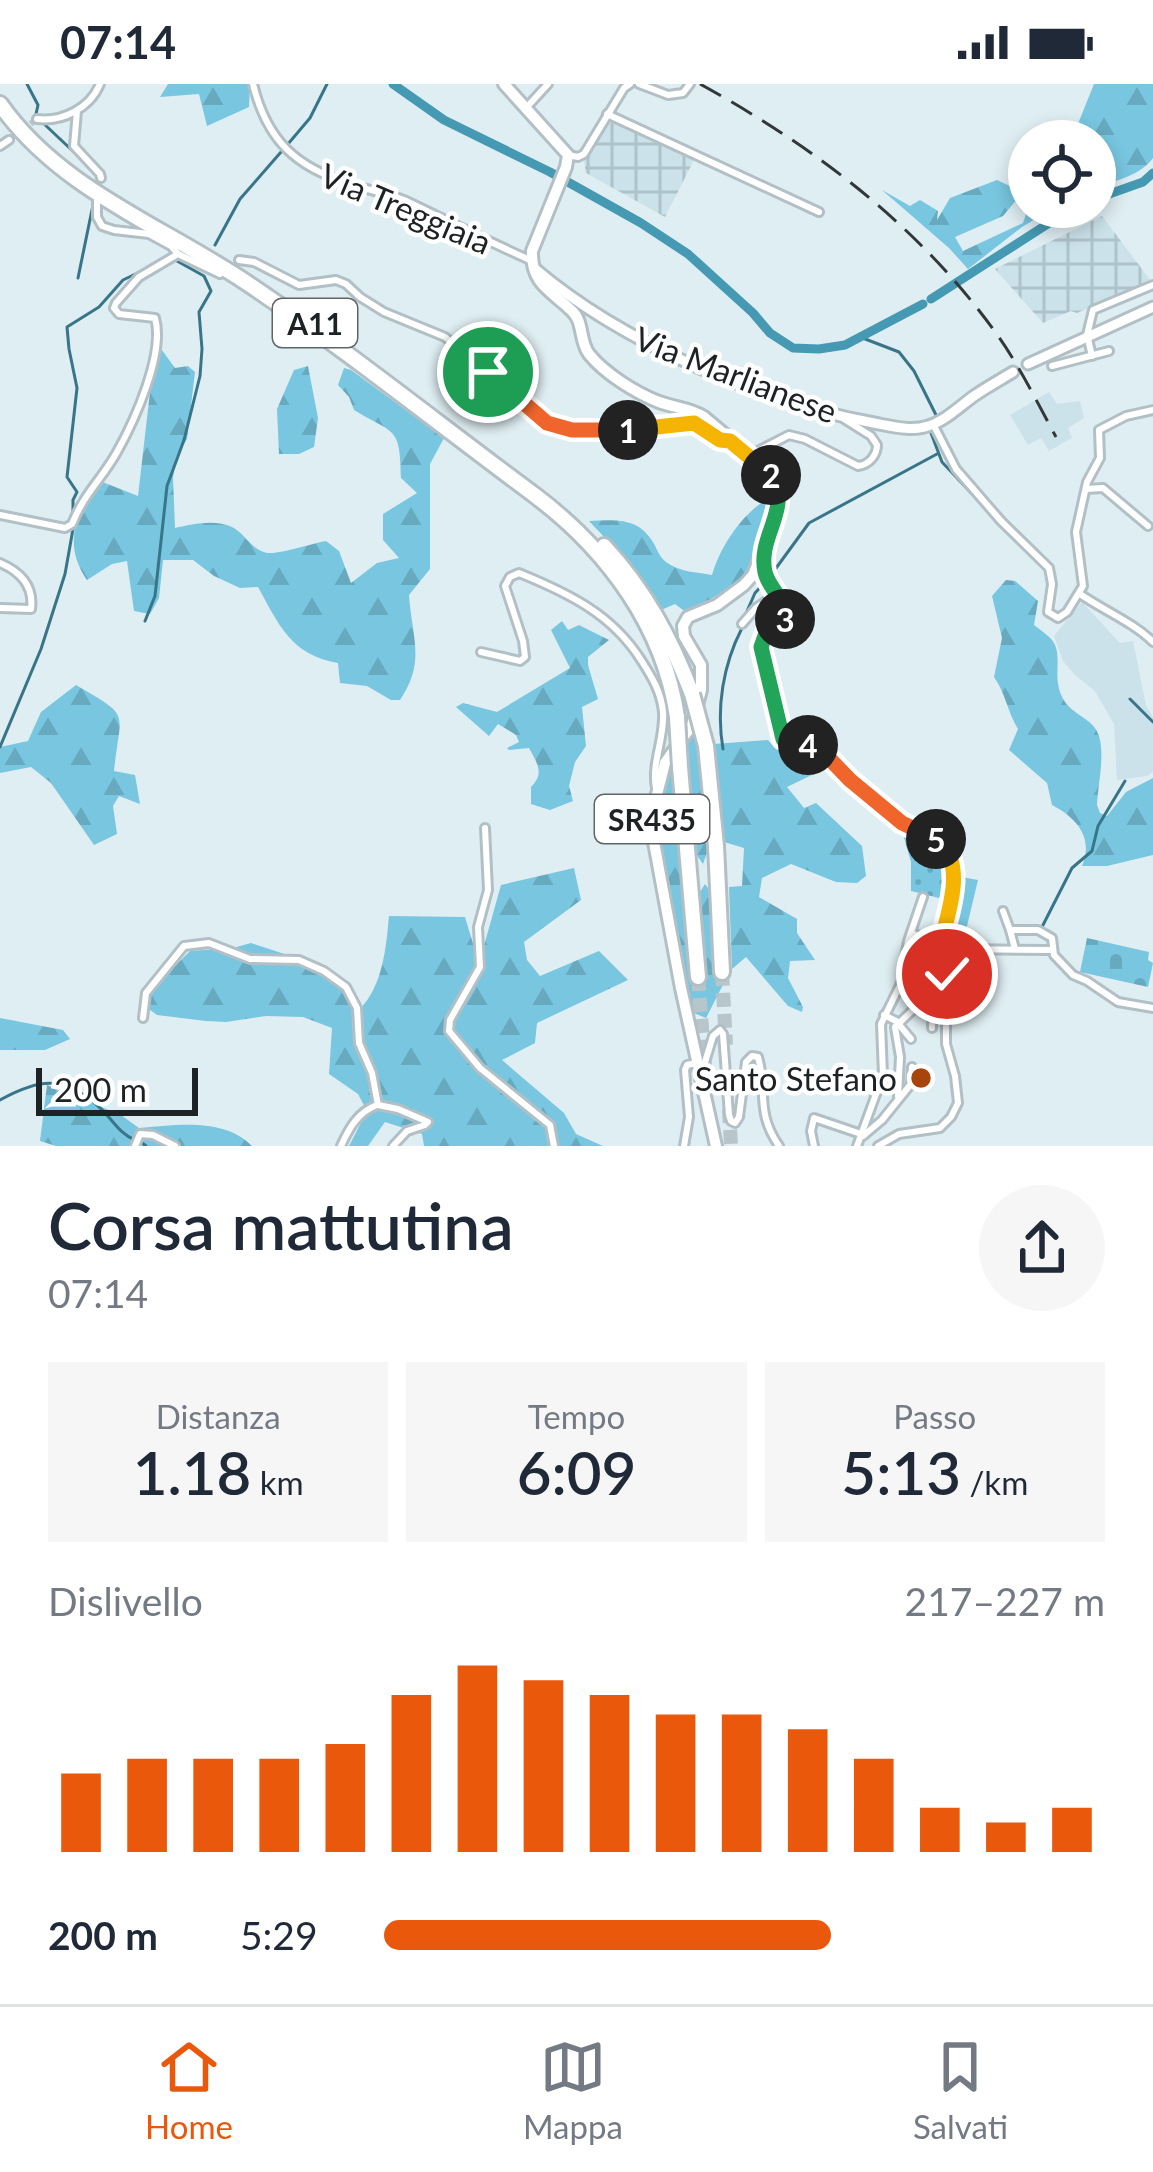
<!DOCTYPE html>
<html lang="it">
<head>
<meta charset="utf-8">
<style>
	:root { --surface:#fff; --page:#f6f6f7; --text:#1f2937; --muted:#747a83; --line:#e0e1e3; --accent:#ea580c }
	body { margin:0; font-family:Lato,sans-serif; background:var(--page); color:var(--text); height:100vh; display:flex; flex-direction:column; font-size:45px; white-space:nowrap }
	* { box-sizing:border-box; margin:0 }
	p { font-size:39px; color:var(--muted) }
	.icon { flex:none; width:66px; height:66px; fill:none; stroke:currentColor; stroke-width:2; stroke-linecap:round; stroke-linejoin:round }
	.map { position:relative; height:1062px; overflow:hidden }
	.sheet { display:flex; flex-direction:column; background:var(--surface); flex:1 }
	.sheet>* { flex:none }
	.buttons { position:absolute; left:1008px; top:36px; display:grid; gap:24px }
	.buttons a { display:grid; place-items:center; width:108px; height:108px; border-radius:50%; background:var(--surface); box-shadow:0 6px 18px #0003; font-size:60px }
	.scale { position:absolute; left:36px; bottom:30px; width:162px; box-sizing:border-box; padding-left:12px; border:6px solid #1d2224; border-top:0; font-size:33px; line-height:42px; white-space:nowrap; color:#1d2224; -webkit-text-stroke:9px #fff; paint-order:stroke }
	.pin { position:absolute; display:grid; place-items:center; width:102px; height:102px; color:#fff; margin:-51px; border:6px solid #fff; border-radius:50%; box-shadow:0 3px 12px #0007 }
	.km { position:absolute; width:60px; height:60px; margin:-30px; border-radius:50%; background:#222; color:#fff; font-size:33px; line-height:60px; text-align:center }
	.round { display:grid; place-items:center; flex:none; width:126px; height:126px; border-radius:63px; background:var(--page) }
	.overview { display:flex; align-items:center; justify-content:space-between; height:204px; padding:0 48px }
	h1 { font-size:66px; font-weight:600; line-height:90px }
	.figures { display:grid; grid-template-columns:repeat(3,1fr); gap:18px; height:204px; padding:12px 48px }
	.figures div { display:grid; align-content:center; border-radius:0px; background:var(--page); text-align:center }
	.figures b { font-size:60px; font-weight:600 }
	.figures small { font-size:33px; font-weight:400 }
	.figures p { font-size:33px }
	.chart { height:336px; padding:24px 48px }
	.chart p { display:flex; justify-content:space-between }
	.chart svg { width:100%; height:216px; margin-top:12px; stroke:var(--accent); stroke-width:6 }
	ul { padding:0 48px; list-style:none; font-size:39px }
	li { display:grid; grid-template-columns:192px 144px 1fr; align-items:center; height:90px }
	li i { height:30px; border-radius:15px; background:var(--accent) }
	.status { display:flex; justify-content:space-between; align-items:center; height:84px; padding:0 60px; background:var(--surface); direction:ltr }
	.status svg { height:33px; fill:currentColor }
	.tabs { display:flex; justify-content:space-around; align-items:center; height:168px; border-top:3px solid var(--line); background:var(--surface); font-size:33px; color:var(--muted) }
	.tabs a { display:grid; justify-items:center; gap:6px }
	.tabs .current { color:var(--accent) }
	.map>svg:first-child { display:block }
	.built { fill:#cbe2ea }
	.industrial { fill:url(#industrial-grid) }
	.grass { fill:url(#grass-dots) }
	.forest { fill:url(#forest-firs) }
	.cemetery { fill:url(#cemetery-stones) }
	.park { fill:#78c6e0 }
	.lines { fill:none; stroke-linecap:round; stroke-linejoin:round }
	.stream { stroke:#397588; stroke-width:3 }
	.river { stroke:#4599b3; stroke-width:9 }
	.street-tunnel { stroke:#b8c5ca; stroke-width:6; stroke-dasharray:6 3; stroke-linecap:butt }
	.highway-tunnel { stroke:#b8c5ca; stroke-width:14; stroke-dasharray:14 7; stroke-linecap:butt }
	.street-casing { stroke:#b2c0c5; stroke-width:12 }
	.secondary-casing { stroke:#b2c0c5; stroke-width:15 }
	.primary-casing { stroke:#b2c0c5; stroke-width:16 }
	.highway-casing { stroke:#b2c0c5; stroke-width:20 }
	.street { stroke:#fff; stroke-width:6 }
	.secondary { stroke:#fff; stroke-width:9 }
	.primary { stroke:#fff; stroke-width:10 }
	.highway { stroke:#fff; stroke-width:14 }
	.rail { stroke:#32383a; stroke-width:3; stroke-dasharray:24 12; stroke-linecap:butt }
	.highway-bridge-casing { stroke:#b2c0c5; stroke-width:20; stroke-linecap:butt }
	.highway-bridge { stroke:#fff; stroke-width:14 }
	.split-1-casing { stroke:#fff; stroke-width:24 }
	.split-2-casing { stroke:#fff; stroke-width:24 }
	.split-3-casing { stroke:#fff; stroke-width:24 }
	.split-4-casing { stroke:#fff; stroke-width:24 }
	.split-5-casing { stroke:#fff; stroke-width:24 }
	.split-6-casing { stroke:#fff; stroke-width:24 }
	.split-1 { stroke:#f0652b; stroke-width:15 }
	.split-2 { stroke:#f5b400; stroke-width:15 }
	.split-3 { stroke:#22a559; stroke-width:15 }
	.split-4 { stroke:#22a559; stroke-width:15 }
	.split-5 { stroke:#f0652b; stroke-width:15 }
	.split-6 { stroke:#f5b400; stroke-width:15 }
	.poi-dot { fill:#a8450a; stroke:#fff; stroke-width:4.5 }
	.labels { text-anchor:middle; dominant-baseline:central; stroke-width:9; stroke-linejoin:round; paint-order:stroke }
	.shield { fill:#fff; stroke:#616466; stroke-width:3 }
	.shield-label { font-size:30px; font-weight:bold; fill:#1d2224 }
	.street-label { font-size:33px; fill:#1d2224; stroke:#fff }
	.poi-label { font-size:33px; fill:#1d2224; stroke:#fff; text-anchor:end }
</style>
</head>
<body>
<div class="status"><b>07:14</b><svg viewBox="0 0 49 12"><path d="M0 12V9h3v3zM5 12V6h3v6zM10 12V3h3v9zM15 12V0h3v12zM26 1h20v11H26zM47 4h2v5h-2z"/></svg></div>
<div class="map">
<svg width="1153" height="1062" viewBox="0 0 1153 1062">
	<defs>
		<pattern id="industrial-grid" width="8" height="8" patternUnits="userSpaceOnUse" patternTransform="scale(3)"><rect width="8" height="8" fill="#cbe2ea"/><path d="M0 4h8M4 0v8" fill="none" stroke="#aec2c9"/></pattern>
		<pattern id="grass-dots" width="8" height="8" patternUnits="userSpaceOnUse" patternTransform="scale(3)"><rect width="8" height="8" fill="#78c6e0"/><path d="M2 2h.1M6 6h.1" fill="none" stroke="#67aac0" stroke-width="1.8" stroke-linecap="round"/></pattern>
		<pattern id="forest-firs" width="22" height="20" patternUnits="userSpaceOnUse" patternTransform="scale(3)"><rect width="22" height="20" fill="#78c6e0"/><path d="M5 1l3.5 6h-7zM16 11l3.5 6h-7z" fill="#67aac0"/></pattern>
		<pattern id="cemetery-stones" width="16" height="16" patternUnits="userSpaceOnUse" patternTransform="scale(3)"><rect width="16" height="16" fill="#78c6e0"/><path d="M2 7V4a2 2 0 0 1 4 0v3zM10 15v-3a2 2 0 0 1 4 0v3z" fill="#67aac0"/></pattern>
	</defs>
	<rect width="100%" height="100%" fill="#dfeef3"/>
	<g class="built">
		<polygon points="1049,308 1057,320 1080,317 1084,334 1068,344 1072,354 1049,367 1041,354 1028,361 1010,331"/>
		<polygon points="1082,518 1120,559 1133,557 1146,622 1153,633 1153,688 1147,692 1117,696 1114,640 1095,607 1075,591 1063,577 1054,552"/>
	</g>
	<g class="industrial">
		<polygon points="608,37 695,74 665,133 586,89 584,77"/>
		<polygon points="1102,132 1151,197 1077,229 1071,227 1043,239 995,185"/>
	</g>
	<path class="grass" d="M904,744l39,20c6,14 11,31 1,42l3,1v9l-36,-9v-29l-9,-31z"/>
	<g class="forest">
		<polygon points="168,0 250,0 249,23 207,42 199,10 160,13"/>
		<path d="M1094,0h59v74c-13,18 -38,23 -58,29v-46h-24z"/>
		<polygon points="997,96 1023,108 1003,132 955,153 963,167 1023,139 1026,130 1038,123 1055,123 1022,143 968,185 949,164 882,106 910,122 920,116 938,127 937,136 950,114"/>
		<path d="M159,262l16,22 13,-2 7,6 -8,67 -11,18 -3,21 2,50c17,-4 40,-9 57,-1 14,7 20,25 38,26 9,1 44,-10 56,-12l13,10 12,32 26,-20 22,-5 -16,-18v-26l34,-21 -16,-15c-1,-53 -6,-43 -47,-68l-5,-13 -11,-12 6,-17 7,2 93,68 -14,26v105l-21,26c3,44 17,66 -9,105h-9l-24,-14 -27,-3 -2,-20c-47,-8 -59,-38 -80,-76l-18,1 -26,-12 -21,-16h-30l-4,38 -9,16 -16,-3 -7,-50 -15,3 -25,16c-25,-37 -11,-66 13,-99l38,15 17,-147z"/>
		<polygon points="308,282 318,334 314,363 299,370 279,370 277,325 294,286"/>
		<path d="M768,415l9,3 -31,71 -15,14 -44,26 -12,-9 -14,6 -37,-52 -35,-37c22,-1 47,-4 61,17 7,8 7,17 16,24 13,10 30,10 46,13 8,-28 31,-63 56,-76z"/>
		<path d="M1006,496l9,1 23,20 -4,24c6,5 18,12 21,20 7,16 -4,36 10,57 10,14 29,17 34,34 6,20 -1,48 -2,69l3,8 7,3 19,-24 27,-14v77l-46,11h-25c12,-28 -5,-48 -30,-61l-5,-22 -38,-33 9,-21c-11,-18 -12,-35 -24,-52l8,-39 -10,-42z"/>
		<path d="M562,537l6,9 11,-5 30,15 -21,17v8l10,34 -16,8 4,39 -11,16 -6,24 4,15 -23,9 -19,-6v-17c14,-14 6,-24 -2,-39l-20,2 -2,-2 12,-6 -3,-7 -18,-11 -9,12 -33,-29 7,-4 34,9 73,-44 -19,-38z"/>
		<path d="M76,601c57,33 44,25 38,86l21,4 5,29 -21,-8 -6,10 4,28 -23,11 -43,-62 -20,-16 -31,6v-26l28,-6 13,-29z"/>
		<path d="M696,639l16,116 -9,25 -13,-18 5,54 10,-16 10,14 5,75h9l-23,45 -17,-7 -13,-69 1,-10 -4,-3c-8,-46 -24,-94 -12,-140 7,-24 22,-45 35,-66z"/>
		<path d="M768,656l6,7c20,-1 36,3 52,14l-10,12 -29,14 17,21 12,-5 46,43 4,30 -9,7 -21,-1 -45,-18 -29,14 -3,19 38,22v14l18,27 -25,1 -2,17 15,29 -1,5 -14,-6 -42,-49 -14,12 -3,-82 13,-1 2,-38 -20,-6 -10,-98z"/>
		<path d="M574,784l7,32 -57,42 3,18 13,16 59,-25 29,29 -91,43 -2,20 -33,17 62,53 12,21 27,12h-179l-2,-12 -37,-12 -17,24h-19l18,-35 -9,-17 -29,-20 3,-46 -29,-11 -37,-1 -40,6 -20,-1 -49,-6 -11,-8v-9l4,-7 40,-40 43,-3 18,-5 73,24 25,19 11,23c23,-24 26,-61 29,-93l76,1 10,33 7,3 19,-68z"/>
		<polygon points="0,934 63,946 70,955 45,966 0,966"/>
		<path d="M47,1001l74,30 18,13c36,-3 85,-11 113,18h-196l-16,-5z"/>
	</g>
	<polygon class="cemetery" points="1087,854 1149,868 1148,876 1153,879 1148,903 1080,888"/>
	<polygon class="park" points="956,792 978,796 962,863 943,858"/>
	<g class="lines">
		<g class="stream">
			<polyline points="27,0 38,21 36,30"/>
			<polyline points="42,38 95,88"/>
			<polyline points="288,60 310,34 327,0"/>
			<polyline points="215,161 240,115 281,68"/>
			<polyline points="78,194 93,121"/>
			<polyline points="860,253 899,268 914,287 937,333"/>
			<polyline points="931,349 942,378 993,432"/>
			<polyline points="73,433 73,416 77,408 67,393 77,304 69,265 67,243 99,223 123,196 148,184"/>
			<polyline points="771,491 809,439 937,370"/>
			<polyline points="744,534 755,509 766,497"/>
			<polyline points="145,537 155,512 167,402 184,356 200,292 202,265 199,228 211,207 204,192 177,177"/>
			<polyline points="1130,615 1153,638"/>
			<polyline points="0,663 41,565 65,490 73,445"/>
			<path d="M723,665c-7,-41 0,-84 19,-121"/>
			<polyline points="1042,843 1072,784 1092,767 1098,742 1125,697"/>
			<path d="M0,1016c38,-21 63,-26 99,7 13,11 19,26 36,33"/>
			<polyline points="141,1058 146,1062"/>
		</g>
		<g class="river">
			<polyline points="393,0 444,36 550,88 641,139 688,170 753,229 770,249 793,264 819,265 845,261 923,220"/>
			<polyline points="1095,115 1143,98 1153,89"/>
			<polyline points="931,215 1074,123"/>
		</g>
		<polyline class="street-tunnel" points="9,56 37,35"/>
		<g class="highway-tunnel">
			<polyline points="722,888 726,961"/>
			<polyline points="698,893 707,1007"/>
			<polyline points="729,1025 731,1062"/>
		</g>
		<g class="street-casing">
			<g id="street">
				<path d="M253,0c14,57 43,83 97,100 18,6 36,9 54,16 42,20 83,41 126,60"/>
				<polyline points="639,0 668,11 683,9 690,0"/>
				<polyline points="526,24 548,0"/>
				<polyline points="77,27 74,62 100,90 101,94"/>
				<polyline points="607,30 819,128"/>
				<path d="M37,35c26,3 53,-11 63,-35"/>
				<polyline points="0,62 9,56"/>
				<polyline points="568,71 578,73 584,70 624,4 630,0"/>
				<polyline points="97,117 97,133 102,142 114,146 149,150 171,162 178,170 220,190"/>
				<polyline points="239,176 254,178 299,201 336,196 346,200 360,213 384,228 445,253 547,339 572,346 599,347 691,339 727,357"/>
				<polyline points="1092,272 1087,251 1093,226 1153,201"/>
				<polyline points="1052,282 1109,267"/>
				<polyline points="933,340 956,385 1001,437 1049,484 1052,500 1048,528 1058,534 1067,528 1083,502 1076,448 1087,398 1100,374 1099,346 1126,332 1153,326"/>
				<path d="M750,371l39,-20 16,4 53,27c11,-1 19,-11 19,-21l-6,-9 -27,-17"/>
				<polyline points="1086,405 1103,404 1148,442"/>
				<path d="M0,431l65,13 7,-4c13,-32 30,-45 45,-72 18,-32 48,-99 38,-134l-36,-4 -5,-6 2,-5 23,-26 39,-23"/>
				<polyline points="765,469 766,493 792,531 767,546 761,563 783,655 800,657 823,669 850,696 899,737 936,755 948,764 952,771 953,795 940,861"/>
				<path d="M0,479c21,9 34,23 31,46l-31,-1"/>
				<path d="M1080,510c23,16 54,29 73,48"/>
				<polyline points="742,540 756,524 778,509"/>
				<path d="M481,568l39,9 5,-4 -2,-16 -18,-55 5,-9 9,-4c49,20 93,41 122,87 11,17 20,32 22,52 2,26 -12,51 -7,76"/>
				<polyline points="485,744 488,806 478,843 480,883 450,936 449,947 480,984 550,1041 554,1062"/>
				<polyline points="1003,827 1010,846"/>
				<polyline points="911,849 955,865 1052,866"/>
				<polyline points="1015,865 1010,846 1038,846 1052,854 1054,871 1073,891 1087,897 1118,918 1153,924"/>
				<polyline points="884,931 896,937 911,955"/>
				<polyline points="143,934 146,909 184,862 209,859 250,875 299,876 324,887 346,903 357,924 359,959 372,989 378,1021"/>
				<polyline points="932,944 934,858"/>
				<path d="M702,988l11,-36 7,-6 3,4 6,81 2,6 4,2 4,-6 7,-55 6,-6 6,1c10,35 -3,54 21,89"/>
				<polyline points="898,1012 900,973 895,943 917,922 932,918"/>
				<polyline points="378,1021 398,1025 428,1038 425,1041 407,1047 393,1062"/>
				<polyline points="863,1052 882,1036 911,1000 912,983"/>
				<polyline points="135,1062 140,1050 153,1051 175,1062"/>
				<path d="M341,1062c8,-18 17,-34 36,-41"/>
				<polyline points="684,1062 689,1033 685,986 687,981 696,979"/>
				<polyline points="814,1062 811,1047 814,1034 861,1050"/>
				<polyline points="857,1062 883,991 881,940 907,887 905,874 908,857 923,813"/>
				<polyline points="878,1062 899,1050 940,1044 951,1033 958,1019 955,992 946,960 946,863"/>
			</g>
		</g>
		<g class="secondary-casing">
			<g id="secondary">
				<path d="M534,184c88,75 226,134 340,155 17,3 37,9 54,3 17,-5 32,-20 46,-30 13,-9 26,-16 39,-24"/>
				<polyline points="1028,280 1153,223"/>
			</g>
		</g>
		<g class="primary-casing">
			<path id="primary" d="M504,0l64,71 -2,12 -34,84c-1,34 20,40 40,60 12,11 7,30 17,43 16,20 47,39 70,48 16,6 31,6 45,15l61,51 13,17 2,11 -1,13 -26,66 -9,10 -27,20 -29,12 -5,9 1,10 17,29v25l-9,35 -27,38 -13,51 2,28 27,146 35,158"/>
		</g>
		<g class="highway-casing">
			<g id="highway">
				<path d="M0,20c60,86 165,123 250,181 98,66 191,141 287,212 71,54 127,130 140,220"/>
				<path d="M604,462c41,44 67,93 88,148"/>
				<polyline points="706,662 716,762 722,888"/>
				<polyline points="680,683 698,893"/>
			</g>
		</g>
		<use href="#street" class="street"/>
		<use href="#secondary" class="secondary"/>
		<use href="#primary" class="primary"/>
		<use href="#highway" class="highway"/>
		<path class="rail" d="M700,0c116,64 218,141 296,249 23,32 41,69 60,104"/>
		<g class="highway-bridge-casing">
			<g id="highway-bridge">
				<polyline points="692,610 706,662"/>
				<polyline points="677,633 680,683"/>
			</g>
		</g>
		<use href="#highway-bridge" class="highway-bridge"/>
	</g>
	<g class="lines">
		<g class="split-1-casing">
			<polyline id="split-1" points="488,288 547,339 572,346 628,346"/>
		</g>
		<g class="split-2-casing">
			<polyline id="split-2" points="628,346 694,339 720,356 730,357 771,391"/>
		</g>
		<g class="split-3-casing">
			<path id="split-3" d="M771,391c22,33 -14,61 -6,97 3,14 19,30 27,43l-7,4"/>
		</g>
		<g class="split-4-casing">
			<polyline id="split-4" points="785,535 767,546 761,563 783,655 808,661"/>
		</g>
		<g class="split-5-casing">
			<polyline id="split-5" points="808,661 824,669 850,696 902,739 936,755"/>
		</g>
		<g class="split-6-casing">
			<path id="split-6" d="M936,755c32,23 12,74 4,106l6,2 1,27"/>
		</g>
		<use href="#split-1" class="split-1"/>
		<use href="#split-2" class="split-2"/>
		<use href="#split-3" class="split-3"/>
		<use href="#split-4" class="split-4"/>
		<use href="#split-5" class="split-5"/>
		<use href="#split-6" class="split-6"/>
	</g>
	<circle class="poi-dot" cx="921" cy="994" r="12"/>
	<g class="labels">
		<g class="shield">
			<rect x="273" y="215" width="84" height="48" rx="9"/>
			<rect x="595" y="711" width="114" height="48" rx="9"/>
		</g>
		<g class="shield-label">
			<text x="315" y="239">A11</text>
			<text x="652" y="735">SR435</text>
		</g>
		<g class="street-label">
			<text transform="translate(406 124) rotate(23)">Via Treggiaia</text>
			<text transform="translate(736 290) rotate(21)">Via Marlianese</text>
		</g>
		<g class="poi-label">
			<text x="897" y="994">Santo Stefano</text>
		</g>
	</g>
</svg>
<div class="buttons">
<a><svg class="icon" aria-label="locate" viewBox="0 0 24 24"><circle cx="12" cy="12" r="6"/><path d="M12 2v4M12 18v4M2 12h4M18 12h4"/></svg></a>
</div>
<div class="scale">200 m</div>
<div class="pin" style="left:488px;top:288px;background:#1e9e55"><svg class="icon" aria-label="arrive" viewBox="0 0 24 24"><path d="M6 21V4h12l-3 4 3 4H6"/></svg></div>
<div class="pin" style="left:947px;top:890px;background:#d93025"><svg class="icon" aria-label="check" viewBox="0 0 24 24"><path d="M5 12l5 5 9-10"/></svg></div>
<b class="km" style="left:628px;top:346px">1</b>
<b class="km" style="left:771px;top:391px">2</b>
<b class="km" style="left:785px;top:535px">3</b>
<b class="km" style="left:808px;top:661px">4</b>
<b class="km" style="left:936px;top:755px">5</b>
</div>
<section class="sheet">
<div class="overview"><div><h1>Corsa mattutina</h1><p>07:14</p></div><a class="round"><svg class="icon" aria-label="share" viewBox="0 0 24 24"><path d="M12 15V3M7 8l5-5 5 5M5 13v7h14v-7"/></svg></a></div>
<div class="figures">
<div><p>Distanza</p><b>1.18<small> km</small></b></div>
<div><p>Tempo</p><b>6:09</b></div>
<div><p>Passo</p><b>5:13<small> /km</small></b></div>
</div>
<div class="chart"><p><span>Dislivello</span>217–227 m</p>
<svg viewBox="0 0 160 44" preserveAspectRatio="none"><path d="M5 44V28M15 44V25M25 44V25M35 44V25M45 44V22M55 44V12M65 44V6M75 44V9M85 44V12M95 44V16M105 44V16M115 44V19M125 44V25M135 44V35M145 44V38M155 44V35"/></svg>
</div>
<ul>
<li><b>200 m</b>5:29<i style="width:62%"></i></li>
</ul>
</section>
<nav class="tabs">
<a class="current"><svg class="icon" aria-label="home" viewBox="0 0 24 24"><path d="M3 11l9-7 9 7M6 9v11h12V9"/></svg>Home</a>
<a><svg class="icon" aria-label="map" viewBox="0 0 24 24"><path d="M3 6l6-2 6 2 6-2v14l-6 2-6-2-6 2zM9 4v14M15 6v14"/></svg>Mappa</a>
<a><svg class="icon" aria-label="saved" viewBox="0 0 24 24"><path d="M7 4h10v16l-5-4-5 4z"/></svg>Salvati</a>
</nav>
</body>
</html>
